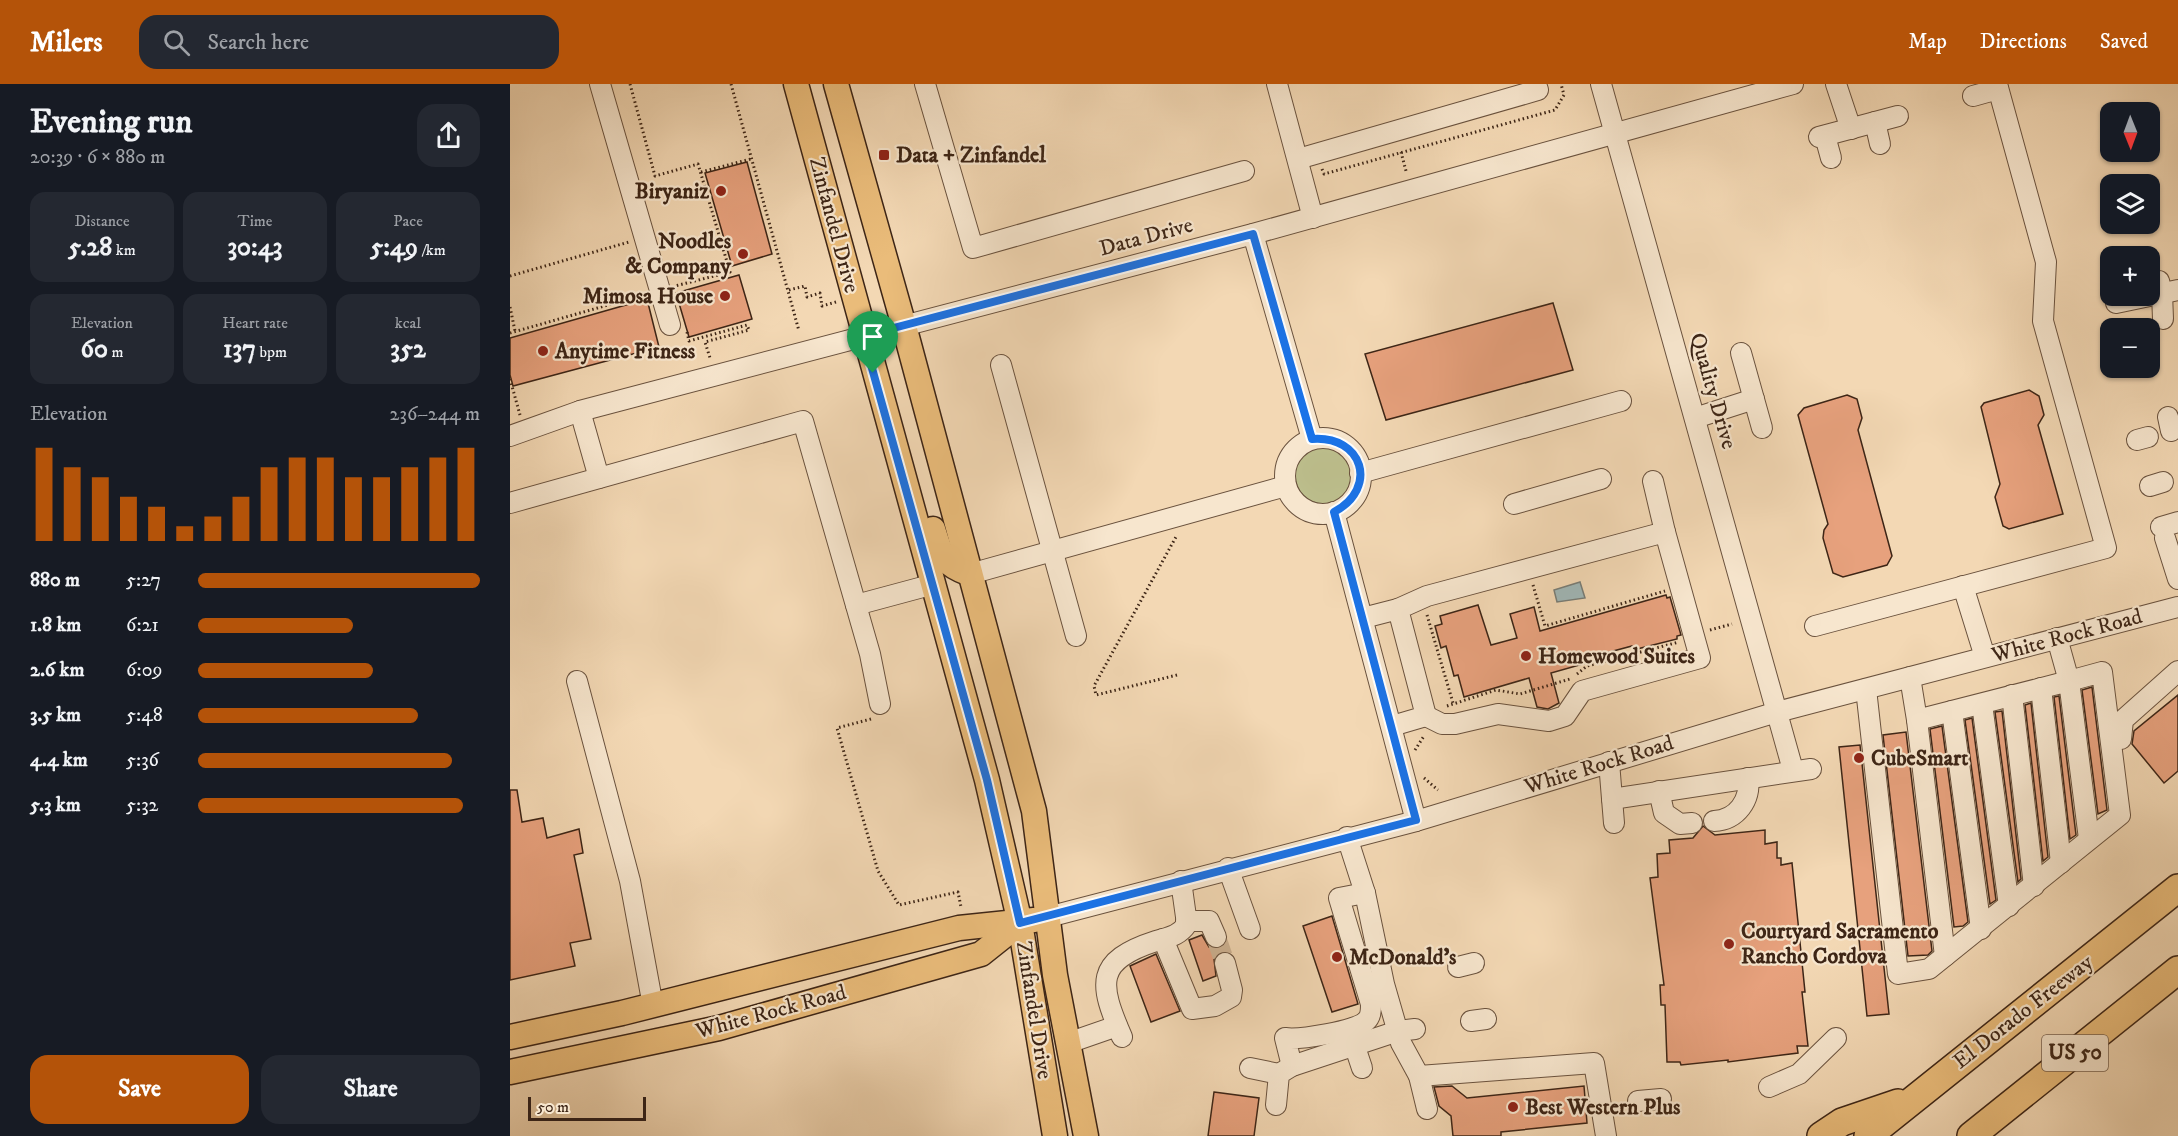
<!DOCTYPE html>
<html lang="en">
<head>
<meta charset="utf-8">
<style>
	:root { --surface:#171b24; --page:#242831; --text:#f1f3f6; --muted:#9ea1a6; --accent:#b45309 }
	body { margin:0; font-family:"IM FELL DW Pica",serif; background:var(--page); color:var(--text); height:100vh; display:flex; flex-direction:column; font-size:22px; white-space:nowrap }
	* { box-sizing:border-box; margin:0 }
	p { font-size:20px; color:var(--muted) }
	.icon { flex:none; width:33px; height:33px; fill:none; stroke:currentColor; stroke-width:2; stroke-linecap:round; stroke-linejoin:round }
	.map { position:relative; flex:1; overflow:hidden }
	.sheet { display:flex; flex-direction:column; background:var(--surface); width:510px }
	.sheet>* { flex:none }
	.needle { width:39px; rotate:179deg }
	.tools { position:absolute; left:1590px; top:18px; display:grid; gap:12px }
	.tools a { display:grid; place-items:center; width:60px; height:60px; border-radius:12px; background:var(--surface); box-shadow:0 2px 4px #0004; font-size:30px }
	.scale { position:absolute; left:18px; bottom:15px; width:118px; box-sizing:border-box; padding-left:6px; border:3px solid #3d2516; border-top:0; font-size:16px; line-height:21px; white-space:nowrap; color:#3d2516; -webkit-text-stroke:4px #f7e6ce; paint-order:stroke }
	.pin { position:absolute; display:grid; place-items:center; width:51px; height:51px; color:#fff; margin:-62px -26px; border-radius:50% 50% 50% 0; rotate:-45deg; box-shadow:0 0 6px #0007 }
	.pin .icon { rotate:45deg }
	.round { display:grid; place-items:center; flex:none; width:63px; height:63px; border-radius:18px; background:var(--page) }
	.overview { display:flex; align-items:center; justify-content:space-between; height:102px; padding:0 30px }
	h1 { font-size:33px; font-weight:700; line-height:45px }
	.metrics { display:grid; grid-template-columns:repeat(3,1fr); gap:9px; height:102px; padding:6px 30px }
	.metrics div { display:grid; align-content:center; border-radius:15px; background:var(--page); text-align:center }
	.metrics b { font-size:26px; font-weight:700 }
	.metrics small { font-size:16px; font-weight:400 }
	.metrics p { font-size:16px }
	.chart { height:168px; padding:12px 30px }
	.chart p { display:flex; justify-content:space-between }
	.chart svg { width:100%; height:108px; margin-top:6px; stroke:var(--accent); stroke-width:6 }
	.action { display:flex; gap:12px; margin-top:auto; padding:12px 30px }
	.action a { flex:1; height:69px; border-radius:18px; background:var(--accent); color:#fff; font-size:24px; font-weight:700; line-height:69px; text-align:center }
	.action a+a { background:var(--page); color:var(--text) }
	ul { padding:0 30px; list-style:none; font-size:20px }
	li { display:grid; grid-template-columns:96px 72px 1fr; align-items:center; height:45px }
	li i { height:15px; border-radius:8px; background:var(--accent) }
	header { display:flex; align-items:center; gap:36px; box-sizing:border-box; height:84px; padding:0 30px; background:var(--accent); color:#fff }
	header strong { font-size:28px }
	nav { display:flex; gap:33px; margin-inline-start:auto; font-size:21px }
	.search { width:420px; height:54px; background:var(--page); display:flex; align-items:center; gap:15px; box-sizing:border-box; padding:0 21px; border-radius:18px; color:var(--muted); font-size:22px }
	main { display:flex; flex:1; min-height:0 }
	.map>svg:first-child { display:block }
	.green { fill:#bcbe8c; stroke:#7c7251; stroke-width:1.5 }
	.water { fill:#a0b8b8; stroke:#787d77; stroke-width:1.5 }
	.building { fill:#e7a17d; stroke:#3d2516; stroke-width:1.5 }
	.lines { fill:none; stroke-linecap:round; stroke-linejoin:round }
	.minor-tunnel { stroke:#cfb494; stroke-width:20; stroke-dasharray:20 10; stroke-linecap:butt }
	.minor-casing { stroke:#6a523e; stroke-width:22 }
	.major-casing { stroke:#3d2516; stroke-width:27 }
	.highway-casing { stroke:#3d2516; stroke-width:30 }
	.path { stroke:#3d2516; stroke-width:3; stroke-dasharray:1.5 3; stroke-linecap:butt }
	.minor { stroke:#f7e6ce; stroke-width:20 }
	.major { stroke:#eabc7a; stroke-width:24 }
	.highway { stroke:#eabc7a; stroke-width:27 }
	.route-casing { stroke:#fff; stroke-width:12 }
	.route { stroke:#1a73e8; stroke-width:8 }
	.poi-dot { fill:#8f2418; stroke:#f7e6ce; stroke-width:2 }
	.labels { text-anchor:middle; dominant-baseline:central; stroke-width:4.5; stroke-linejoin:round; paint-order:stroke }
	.shield { fill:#f7e6ce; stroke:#755f4d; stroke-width:1.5 }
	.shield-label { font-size:21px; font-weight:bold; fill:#3d2516 }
	.poi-label { font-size:22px; font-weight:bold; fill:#3d2516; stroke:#f7e6ce; text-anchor:start }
	.street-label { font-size:22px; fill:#3d2516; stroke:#f7e6ce }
</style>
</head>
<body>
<header>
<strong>Milers</strong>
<div class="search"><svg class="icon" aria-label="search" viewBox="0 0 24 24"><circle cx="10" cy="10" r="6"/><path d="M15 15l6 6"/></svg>Search here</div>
<nav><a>Map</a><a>Directions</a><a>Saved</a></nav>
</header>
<main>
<section class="sheet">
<div class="overview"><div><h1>Evening run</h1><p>20:39 · 6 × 880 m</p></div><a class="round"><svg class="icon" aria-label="share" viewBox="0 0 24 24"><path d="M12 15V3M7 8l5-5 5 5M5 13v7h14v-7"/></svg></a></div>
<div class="metrics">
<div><p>Distance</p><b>5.28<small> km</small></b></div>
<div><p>Time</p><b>30:43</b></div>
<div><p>Pace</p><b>5:49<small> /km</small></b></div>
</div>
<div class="metrics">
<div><p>Elevation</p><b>60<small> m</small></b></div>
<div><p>Heart rate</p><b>137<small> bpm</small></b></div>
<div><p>kcal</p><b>352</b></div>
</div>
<div class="chart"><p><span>Elevation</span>236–244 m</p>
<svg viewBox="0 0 160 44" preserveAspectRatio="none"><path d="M5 44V6M15 44V14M25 44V18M35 44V26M45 44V30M55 44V38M65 44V34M75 44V26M85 44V14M95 44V10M105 44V10M115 44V18M125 44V18M135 44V14M145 44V10M155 44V6"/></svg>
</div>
<ul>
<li><b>880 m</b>5:27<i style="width:100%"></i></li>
<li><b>1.8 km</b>6:21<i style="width:55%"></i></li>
<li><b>2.6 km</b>6:09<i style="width:62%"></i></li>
<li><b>3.5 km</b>5:48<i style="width:78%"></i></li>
<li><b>4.4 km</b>5:36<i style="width:90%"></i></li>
<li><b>5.3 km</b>5:32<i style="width:94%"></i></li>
</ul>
<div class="action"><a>Save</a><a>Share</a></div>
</section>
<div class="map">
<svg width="1668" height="1052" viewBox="0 0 1668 1052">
	<rect width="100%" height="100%" fill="#f3d8b4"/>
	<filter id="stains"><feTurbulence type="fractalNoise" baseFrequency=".00333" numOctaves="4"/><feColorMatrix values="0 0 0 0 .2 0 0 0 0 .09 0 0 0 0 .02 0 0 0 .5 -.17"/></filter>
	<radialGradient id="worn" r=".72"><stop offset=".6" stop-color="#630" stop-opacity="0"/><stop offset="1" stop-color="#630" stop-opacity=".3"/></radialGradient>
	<circle class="green" cx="814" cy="391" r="29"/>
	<polygon class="water" points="1070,498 1075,514 1047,518 1044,506"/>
	<g class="building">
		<polygon points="237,78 262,170 222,182 195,89"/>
		<polygon points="229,191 242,235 179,253 166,209"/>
		<polygon points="137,215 149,263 3,302 0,291 0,254"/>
		<polygon points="1043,219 1063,286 876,336 855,270"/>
		<polygon points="1519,306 1529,312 1534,331 1528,341 1553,430 1499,445 1493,442 1485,413 1490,400 1471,323 1474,319"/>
		<polygon points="1337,311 1347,315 1352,334 1348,346 1382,472 1377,481 1333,493 1323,489 1313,454 1314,446 1318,440 1288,331 1294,324"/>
		<polygon points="1156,511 1157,514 1160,513 1171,551 1167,552 1167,555 1123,566 1122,562 1092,570 1094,574 1041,589 1049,619 1038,625 1027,623 1019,594 954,613 948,591 944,592 936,562 931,564 925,542 932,540 930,532 968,521 981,561 1007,554 1000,530 1024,523 1030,547"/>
		<polygon points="1582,603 1597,726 1588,730 1572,606"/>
		<polygon points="1668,611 1668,687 1654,699 1622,660 1624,647"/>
		<polygon points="1549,612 1566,751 1560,755 1544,613"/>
		<polygon points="1521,619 1538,773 1533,777 1515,621"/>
		<polygon points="1492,627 1511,795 1508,798 1485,628"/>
		<polygon points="1462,634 1486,816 1480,820 1455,636"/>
		<polygon points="1432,642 1458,838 1453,842 1444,843 1420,645"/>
		<polygon points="1396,648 1422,867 1418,871 1398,872 1373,651"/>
		<polygon points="1350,661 1379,930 1357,932 1329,663"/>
		<polygon points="0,706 7,706 12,738 33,734 37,754 69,745 73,769 64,771 81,855 60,859 65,882 0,896"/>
		<polygon points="1193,742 1205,751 1255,746 1255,760 1267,758 1267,774 1271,774 1271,781 1282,779 1295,908 1292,908 1298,962 1287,962 1288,969 1218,978 1218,976 1171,981 1170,978 1157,978 1155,921 1151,921 1150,901 1154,901 1140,794 1148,793 1147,770 1160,769 1159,756 1183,754"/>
		<polygon points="822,832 848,920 822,928 793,842"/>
		<polygon points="692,851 699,863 710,864 715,860 718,867 711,868 704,875 706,892 693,897 679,856"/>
		<polygon points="646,870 670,927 641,938 620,882"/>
		<polygon points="942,1002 957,1014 1074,1002 1077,1039 991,1048 991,1052 943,1052 941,1032 929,1022 924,1003"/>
		<polygon points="704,1008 749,1014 744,1052 698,1052"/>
	</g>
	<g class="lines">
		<polyline class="minor-tunnel" points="706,853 715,879"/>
		<g class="minor-casing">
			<g id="minor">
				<polyline points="90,0 160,241"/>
				<polyline points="415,0 463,164 734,87"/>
				<polyline points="767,0 803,134"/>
				<polyline points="1091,0 1283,686"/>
				<polyline points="1326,0 1341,45"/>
				<polyline points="1463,12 1488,5"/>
				<polyline points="1365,38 1370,60"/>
				<polyline points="1315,52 1321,74"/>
				<polyline points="1309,53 1388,32"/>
				<polyline points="788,75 1028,6 1026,0"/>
				<polyline points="743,150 802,355"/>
				<polyline points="1649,197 1652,209 1653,235"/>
				<polyline points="1606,219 1668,206"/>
				<polyline points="1231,269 1252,344"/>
				<polyline points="491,281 566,552"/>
				<polyline points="70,327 89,394"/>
				<polyline points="1658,333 1661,347"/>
				<polyline points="1185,334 1244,315"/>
				<polyline points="0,352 70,327 743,150 1283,0"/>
				<circle cx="813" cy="392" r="38"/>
				<polyline points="1627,356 1638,353"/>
				<polyline points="850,389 1111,317"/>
				<polyline points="1640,402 1653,398"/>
				<polyline points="0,419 293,337 360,570 370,620"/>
				<polyline points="1004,420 1091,395"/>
				<polyline points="824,428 906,737"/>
				<polyline points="1651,443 1668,438"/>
				<polyline points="1655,454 1668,495"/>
				<polyline points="460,490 776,402"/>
				<polyline points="1453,502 1475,573"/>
				<polyline points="346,521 424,500"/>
				<polyline points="853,534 888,525"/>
				<polyline points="1305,542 1596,464 1533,237 1536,178 1487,0"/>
				<polyline points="1400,593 1407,636 1559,597 1579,755"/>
				<polyline points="67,597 120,797 143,922"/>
				<polyline points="1531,604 1551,779"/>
				<polyline points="1356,605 1388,890 1419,885 1610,731 1592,588 1559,597 1547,554"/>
				<polyline points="1502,611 1524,802"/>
				<polyline points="1472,620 1499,822"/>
				<polyline points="1442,627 1471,845"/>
				<polyline points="916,632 932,640 945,640 988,630 1039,637 1055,632 1072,607 1190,574 1155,448"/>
				<polyline points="1407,636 1435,872"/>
				<polyline points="882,642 916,632 888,525 917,512 1155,448 1143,397"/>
				<polyline points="1611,655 1613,636 1668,587"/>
				<polyline points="1099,678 1104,739"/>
				<polyline points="1149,707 1154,729 1170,740 1182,739"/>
				<polyline points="1102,715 1301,685"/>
				<path d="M1204,737c23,-1 37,-21 34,-43"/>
				<polyline points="837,753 855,809 874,900 891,959 909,992 917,1025"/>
				<polyline points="718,784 740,845"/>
				<polyline points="538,833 906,737 1267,628 1668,523"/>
				<polyline points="676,837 699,837 706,853"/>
				<polyline points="653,855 682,925 705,922 721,913 722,906 715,879"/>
				<polyline points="948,883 964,879"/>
				<polyline points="961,937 976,935"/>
				<path d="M612,953c-23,-53 -28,-76 34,-96 13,-4 23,-5 31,-17l-6,-43"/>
				<polyline points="558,959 607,942"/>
				<polyline points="845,963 852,984"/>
				<path d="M782,982l-7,-28c14,2 72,-7 81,-17 5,-4 5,-11 5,-17l-32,-106 26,-5"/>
				<polyline points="740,984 769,990"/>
				<polyline points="909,992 1084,979 1096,1052"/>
				<polyline points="1259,1003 1289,990 1326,954"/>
				<polyline points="1128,1017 1151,1015"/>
				<polyline points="766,1021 769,990 782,982 888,947 905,945"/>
			</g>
		</g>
		<g class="major-casing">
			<g id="major">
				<polyline points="286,0 477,696 510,839 545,1052"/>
				<polyline points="326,0 394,242 524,727 545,891 576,1052"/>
				<path d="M423,445c8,26 9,35 37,45"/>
				<polyline points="0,953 112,929 449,844 524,836"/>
				<polyline points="0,988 209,944 471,870 510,839"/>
			</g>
		</g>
		<g class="highway-casing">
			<g id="highway">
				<polyline points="1311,1052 1332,1038 1388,1019"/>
				<polyline points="1358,1052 1668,804"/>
				<polyline points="1461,1052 1668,886"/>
			</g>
		</g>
		<g class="path">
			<polyline points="120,0 145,92 188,80 220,188 165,202"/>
			<polyline points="221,0 289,247"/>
			<polyline points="891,68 896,87"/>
			<polyline points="812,85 814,90 1045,26 1054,11 1051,0"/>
			<polyline points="191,88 241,75"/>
			<polyline points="0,192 119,158"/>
			<polyline points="279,206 295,202 297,213 310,209 312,222 326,218"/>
			<polyline points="0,223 5,247"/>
			<polyline points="177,248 179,257 237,241 239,246 195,258 200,274"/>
			<polyline points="0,249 133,211"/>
			<polyline points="0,295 10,331"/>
			<polyline points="1023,501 1035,542 1155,507"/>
			<polyline points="917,531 943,619"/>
			<polyline points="1200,546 1222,540"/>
			<polyline points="1067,590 1077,582 1169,558"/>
			<polyline points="667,591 586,611 584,602 667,451"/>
			<polyline points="937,622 986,606 1010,610 1060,595"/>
			<polyline points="361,635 327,644 368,787 389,821 448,808 451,823"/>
			<polyline points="905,666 914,652"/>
			<polyline points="914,694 928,706"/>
		</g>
		<use href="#minor" class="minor"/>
		<use href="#major" class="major"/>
		<use href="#highway" class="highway"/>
	</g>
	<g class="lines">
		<g class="route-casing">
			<path id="route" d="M743,150l59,205c51,-4 67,49 22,73l82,308 -396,103 -33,-143 -124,-444z"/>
		</g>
		<use href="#route" class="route"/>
	</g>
	<g class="poi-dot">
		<rect x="368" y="65" width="12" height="12" rx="3"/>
		<circle cx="211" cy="107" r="6"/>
		<circle cx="233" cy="170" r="6"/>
		<circle cx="215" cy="212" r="6"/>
		<circle cx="33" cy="267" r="6"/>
		<circle cx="1016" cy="572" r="6"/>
		<circle cx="1349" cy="674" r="6"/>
		<circle cx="1219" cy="860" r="6"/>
		<circle cx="827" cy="873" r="6"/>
		<circle cx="1003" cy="1023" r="6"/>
	</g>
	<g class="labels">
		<rect class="shield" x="1532" y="951" width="66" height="36" rx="4.5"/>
		<g class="shield-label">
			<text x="1565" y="969">US 50</text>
		</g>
		<g class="poi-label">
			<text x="386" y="71">Data + Zinfandel</text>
			<text x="199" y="107" text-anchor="end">Biryaniz</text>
			<text x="221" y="157" text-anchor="end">Noodles<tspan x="221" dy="25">&amp; Company</tspan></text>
			<text x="203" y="212" text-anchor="end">Mimosa House</text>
			<text x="45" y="267">Anytime Fitness</text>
			<text x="1028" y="572">Homewood Suites</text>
			<text x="1361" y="674">CubeSmart</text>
			<text x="1231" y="847">Courtyard Sacramento<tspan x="1231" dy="25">Rancho Cordova</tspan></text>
			<text x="839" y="873">McDonald's</text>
			<text x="1015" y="1023">Best Western Plus</text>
		</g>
		<g class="street-label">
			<text transform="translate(324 141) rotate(75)">Zinfandel Drive</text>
			<text transform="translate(636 153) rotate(-15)">Data Drive</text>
			<text transform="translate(1203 307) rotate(74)">Quality Drive</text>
			<text transform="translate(1557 552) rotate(-15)">White Rock Road</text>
			<text transform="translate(1089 681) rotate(-17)">White Rock Road</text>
			<text transform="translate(524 926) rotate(81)">Zinfandel Drive</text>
			<text transform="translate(261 928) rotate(-15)">White Rock Road</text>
			<text transform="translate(1513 928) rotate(-38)">El Dorado Freeway</text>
		</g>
	</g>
	<rect width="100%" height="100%" filter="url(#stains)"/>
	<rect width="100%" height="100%" fill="url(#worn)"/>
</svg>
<div class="tools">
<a><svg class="needle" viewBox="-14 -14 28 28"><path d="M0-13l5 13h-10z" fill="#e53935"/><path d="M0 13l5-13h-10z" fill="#9ea1a6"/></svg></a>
<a><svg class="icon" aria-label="layers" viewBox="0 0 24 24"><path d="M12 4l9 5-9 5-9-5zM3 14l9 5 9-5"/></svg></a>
<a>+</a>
<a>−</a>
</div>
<div class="scale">50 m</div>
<div class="pin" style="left:363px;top:289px;background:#1e9e55"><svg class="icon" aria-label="arrive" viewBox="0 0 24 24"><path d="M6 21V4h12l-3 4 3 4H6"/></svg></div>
</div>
</main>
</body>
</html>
